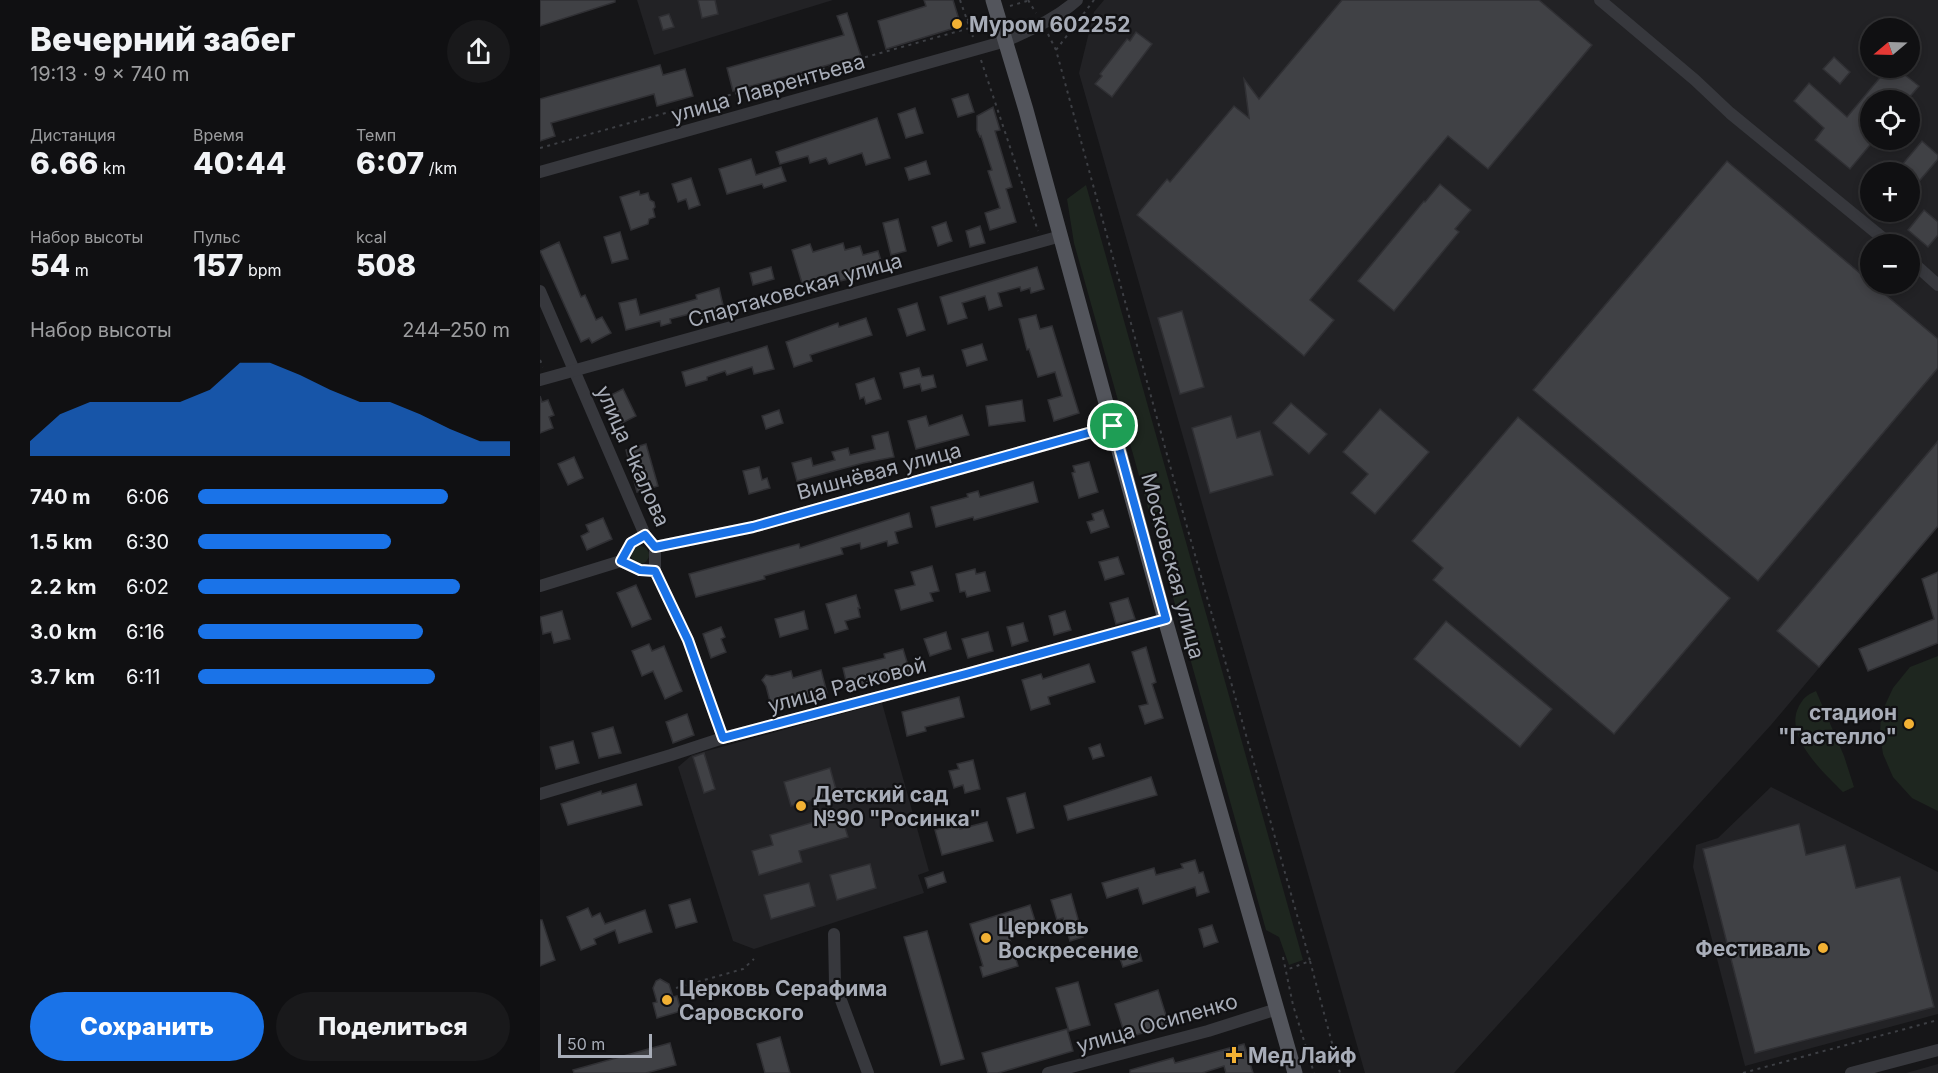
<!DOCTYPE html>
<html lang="ru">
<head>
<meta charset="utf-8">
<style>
	:root { --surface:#101012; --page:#19191b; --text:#f1f3f6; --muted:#9c9d9f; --line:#303032; --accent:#1a73e8 }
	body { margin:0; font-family:Inter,sans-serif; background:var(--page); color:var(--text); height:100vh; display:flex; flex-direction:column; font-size:22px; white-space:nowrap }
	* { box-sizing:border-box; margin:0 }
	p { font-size:20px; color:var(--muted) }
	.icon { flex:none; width:33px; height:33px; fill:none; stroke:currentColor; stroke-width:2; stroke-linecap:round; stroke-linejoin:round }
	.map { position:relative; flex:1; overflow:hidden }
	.side { display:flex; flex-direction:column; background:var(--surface); width:540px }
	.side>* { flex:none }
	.needle { width:39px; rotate:251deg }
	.fabs { position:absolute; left:1320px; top:18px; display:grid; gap:12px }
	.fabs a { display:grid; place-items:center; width:60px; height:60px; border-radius:50%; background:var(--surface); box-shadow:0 3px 9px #0003,0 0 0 2px var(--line); font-size:30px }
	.scale { position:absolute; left:18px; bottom:15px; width:94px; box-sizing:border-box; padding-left:6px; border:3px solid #a8adb8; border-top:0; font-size:16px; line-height:21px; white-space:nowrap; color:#a8adb8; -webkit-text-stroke:4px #111113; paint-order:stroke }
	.pin { position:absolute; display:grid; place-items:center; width:51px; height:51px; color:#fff; margin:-26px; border:3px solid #fff; border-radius:50%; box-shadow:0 2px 6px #0007 }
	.round { display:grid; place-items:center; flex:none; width:63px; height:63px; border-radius:32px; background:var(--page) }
	.overview { display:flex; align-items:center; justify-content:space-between; height:102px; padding:0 30px }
	h1 { font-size:33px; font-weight:800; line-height:45px }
	.metrics { display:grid; grid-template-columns:repeat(3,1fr); gap:9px; height:102px; padding:6px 30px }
	.metrics div { display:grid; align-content:center }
	.metrics b { font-size:30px; font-weight:800 }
	.metrics small { font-size:16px; font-weight:400 }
	.metrics p { font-size:16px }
	.chart { height:168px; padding:12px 30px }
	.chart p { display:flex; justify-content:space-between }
	.chart svg { width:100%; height:108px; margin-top:6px; fill:var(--accent); opacity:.7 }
	.action { display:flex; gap:12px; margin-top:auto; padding:12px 30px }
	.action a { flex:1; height:69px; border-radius:36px; background:var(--accent); color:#fff; font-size:24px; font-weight:800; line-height:69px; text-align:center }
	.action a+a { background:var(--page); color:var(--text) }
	ul { padding:0 30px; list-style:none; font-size:20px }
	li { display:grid; grid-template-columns:96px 72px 1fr; align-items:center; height:45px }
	li i { height:15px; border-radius:8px; background:var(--accent) }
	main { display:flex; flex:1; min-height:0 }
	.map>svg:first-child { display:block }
	.built { fill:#222225; fill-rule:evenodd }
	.green { fill:#1e261f }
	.building { fill:#404145; stroke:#303034; stroke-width:1.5 }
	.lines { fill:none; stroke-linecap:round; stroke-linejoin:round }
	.path { stroke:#3d3f44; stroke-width:2; stroke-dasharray:3 4.5; stroke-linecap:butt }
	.minor { stroke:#37383d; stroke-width:12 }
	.major { stroke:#53555c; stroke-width:15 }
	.route-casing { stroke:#fff; stroke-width:12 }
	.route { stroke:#1a73e8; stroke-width:8 }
	.poi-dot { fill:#f2b134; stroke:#111113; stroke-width:2 }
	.labels { text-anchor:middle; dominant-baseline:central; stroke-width:4.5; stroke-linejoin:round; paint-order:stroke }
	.poi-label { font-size:21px; font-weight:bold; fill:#a8adb8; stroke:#111113; text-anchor:start }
	.street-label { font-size:21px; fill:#a8adb8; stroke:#111113 }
</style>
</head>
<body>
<main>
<section class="side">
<div class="overview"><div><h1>Вечерний забег</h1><p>19:13 · 9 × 740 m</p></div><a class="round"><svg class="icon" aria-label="share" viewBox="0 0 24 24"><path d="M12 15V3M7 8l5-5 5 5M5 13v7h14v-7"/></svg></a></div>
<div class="metrics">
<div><p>Дистанция</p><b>6.66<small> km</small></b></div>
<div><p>Время</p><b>40:44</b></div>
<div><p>Темп</p><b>6:07<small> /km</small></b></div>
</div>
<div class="metrics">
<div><p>Набор высоты</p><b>54<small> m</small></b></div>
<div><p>Пульс</p><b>157<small> bpm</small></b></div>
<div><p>kcal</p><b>508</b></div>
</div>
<div class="chart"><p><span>Набор высоты</span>244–250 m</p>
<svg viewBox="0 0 160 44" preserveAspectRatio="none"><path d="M0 44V38L10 27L20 22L30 22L40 22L50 22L60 17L70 6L80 6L90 11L100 17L110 22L120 22L130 27L140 33L150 38L160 38V44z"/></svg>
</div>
<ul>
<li><b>740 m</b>6:06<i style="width:80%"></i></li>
<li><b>1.5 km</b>6:30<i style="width:62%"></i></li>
<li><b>2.2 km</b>6:02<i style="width:84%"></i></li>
<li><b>3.0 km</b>6:16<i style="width:72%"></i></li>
<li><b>3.7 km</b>6:11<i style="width:76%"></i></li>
</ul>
<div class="action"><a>Сохранить</a><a>Поделиться</a></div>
</section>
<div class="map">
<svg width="1398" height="1073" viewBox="0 0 1398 1073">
	<rect width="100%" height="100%" fill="#161618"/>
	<g class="built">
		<polygon points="97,0 293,0 114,55"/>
		<path d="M564,0h834v526l-167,199 -317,348h-89l-286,-1000 15,-61zM1330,28h40v40h-40zM1330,100h40v40h-40zM1330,172h40v40h-40zM1330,244h40v40h-40z"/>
		<polygon points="342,703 389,871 378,875 384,893 214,949 193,941 138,767 152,755"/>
		<polygon points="1231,787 1398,872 1398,1014 1205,1066 1153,867 1156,845 1178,838"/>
		<polygon points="1398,1064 1398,1073 1366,1073 1384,1068"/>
	</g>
	<g class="green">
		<polygon points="546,185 763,960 749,965 739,937 726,930 534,243 527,199"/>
		<circle cx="100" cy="555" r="9"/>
		<polygon points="1398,656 1398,811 1372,798 1353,777 1343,754 1340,734 1341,714 1353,688 1370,667"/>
		<path d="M1276,691l28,65 10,31 -11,5c-20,-20 -60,-56 -44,-86 5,-9 8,-11 17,-15z"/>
	</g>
	<g class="building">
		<polygon points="0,0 75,0 75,2 0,26"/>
		<polygon points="158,0 175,0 178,14 162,18"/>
		<polygon points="384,0 413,0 421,26 346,49 338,21 386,6"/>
		<polygon points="802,0 999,0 1052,45 948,169 908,136 770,300 794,320 764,356 597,215 627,179 630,182 694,106 709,118 704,79 719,99"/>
		<polygon points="307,13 321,56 193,91 187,68 304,35 297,16"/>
		<polygon points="129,14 134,27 123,30 119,17"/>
		<polygon points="596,32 612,44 572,97 555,84 562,76 560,74 587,39 590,41"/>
		<polygon points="1294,57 1310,72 1300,84 1283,69"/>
		<polygon points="120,65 123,75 145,69 153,96 117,106 114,94 11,123 15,136 0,141 0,99"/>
		<polygon points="1348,68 1356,68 1379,86 1367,100 1330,100 1330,145 1310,169 1275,140 1284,128 1254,101 1269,83 1307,117"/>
		<polygon points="428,94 434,112 418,117 412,99"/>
		<polygon points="453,107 460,130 455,131 472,187 466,189 476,222 450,230 445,213 460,208 448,171 452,170 441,136 440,137 437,130 437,116"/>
		<polygon points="375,108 383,133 366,138 358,114"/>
		<polygon points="337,118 350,158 326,165 322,153 289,164 286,158 270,163 268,156 240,164 236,152"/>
		<polygon points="1382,141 1398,155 1398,159 1370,192 1370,172 1356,172"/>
		<polygon points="211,159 216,175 241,167 246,181 224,188 222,184 187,194 179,169"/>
		<polygon points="386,161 390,174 369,180 365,168"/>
		<polygon points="1187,161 1398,339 1398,368 1218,581 993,390"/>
		<polygon points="151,178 160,205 149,209 146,199 138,202 132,184"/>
		<polygon points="900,184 931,210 915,229 919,232 854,311 818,281 884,201 885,202"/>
		<polygon points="99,191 100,195 108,193 110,200 114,202 115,207 113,209 115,217 109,219 108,224 91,230 80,197"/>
		<polygon points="1384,210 1398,222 1398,235 1388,247 1368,230"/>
		<polygon points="358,219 366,251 351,255 343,223"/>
		<polygon points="406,222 412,241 398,246 392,227"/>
		<polygon points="440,226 445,243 430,247 426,231"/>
		<polygon points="80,232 88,259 72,263 64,237"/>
		<polygon points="19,242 41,297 45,295 56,320 62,317 71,333 52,343 49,338 41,342 0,251"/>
		<polygon points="303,243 305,250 320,246 323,255 338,251 344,270 300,281 298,272 262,283 252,250 270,244 273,252"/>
		<polygon points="231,267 234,279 213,285 210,273"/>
		<polygon points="497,267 504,289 491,293 490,288 481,291 480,287 458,293 462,306 449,310 445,296 422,303 427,318 408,324 400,297"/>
		<polygon points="179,288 183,305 176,307 178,316 163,320 161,311 130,319 131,323 121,326 120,321 86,330 79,303 96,299 100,315 157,299 156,295"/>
		<polygon points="377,303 385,330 367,336 358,309"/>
		<polygon points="642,311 664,387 640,394 618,318"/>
		<polygon points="496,315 500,329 512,326 539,413 514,421 508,400 522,396 515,372 498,377 489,349 487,350 479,319"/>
		<polygon points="326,318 332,335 270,355 272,361 254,367 246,342 298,323 299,327"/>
		<polygon points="442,344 447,360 427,366 422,350"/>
		<polygon points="227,346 234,369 214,374 212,367 187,375 185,371 167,377 167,380 146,386 142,372"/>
		<polygon points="379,368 382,377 393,375 396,387 382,391 380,384 364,388 360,373"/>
		<polygon points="334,378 341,399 326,404 324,397 320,399 316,384"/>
		<polygon points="83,389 96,416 80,424 67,397"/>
		<polygon points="0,396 2,402 8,400 14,415 9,417 13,428 0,433"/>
		<polygon points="482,400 485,421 449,426 446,406"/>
		<polygon points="751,403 787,434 769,454 733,423"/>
		<polygon points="840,409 889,452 835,514 811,493 828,474 803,452"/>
		<polygon points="239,410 243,423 226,429 222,416"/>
		<polygon points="422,415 429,435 376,449 368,421 386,416 389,426"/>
		<polygon points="691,416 697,438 720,431 733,475 670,493 652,428"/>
		<polygon points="978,417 1190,598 1074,734 893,580 903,568 872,541"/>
		<polygon points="348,432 354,457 323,463 257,481 252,463 271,458 273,466 295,460 292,452 308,448 310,455 335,449 332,436"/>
		<polygon points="1398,441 1398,526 1279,667 1237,631"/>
		<polygon points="106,444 118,486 97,492 86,450"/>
		<polygon points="34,457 43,478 28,485 18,464"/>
		<polygon points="549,462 558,492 539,498 532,473 535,472 533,466"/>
		<polygon points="219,467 222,480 227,478 230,488 209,494 203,471"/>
		<polygon points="493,482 498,502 434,520 433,517 396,527 391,507 428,497 427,494 438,491 440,497"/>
		<polygon points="563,510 569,527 551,533 547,522 554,520 552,514"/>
		<polygon points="369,513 372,527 355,532 358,543 348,546 347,541 321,549 320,543 301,548 303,554 224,576 225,579 156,597 149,574 259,544 260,548"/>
		<polygon points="63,518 72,539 47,550 41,536 49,532 46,525"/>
		<polygon points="578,557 584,574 565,580 559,562"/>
		<polygon points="392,566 399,591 390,593 393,601 361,610 355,590 375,585 371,572"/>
		<polygon points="435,569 436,574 445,572 450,591 427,597 425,591 420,592 416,574"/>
		<polygon points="1398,572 1398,643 1328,671 1319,649 1394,619 1382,579"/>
		<polygon points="96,585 111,619 92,627 77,593"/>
		<polygon points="316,595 320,608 318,608 320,617 305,621 308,629 295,633 286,604"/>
		<polygon points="588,598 595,619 576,624 570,603"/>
		<polygon points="22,611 30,639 14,643 11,632 3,634 0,617"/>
		<polygon points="264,611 268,629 240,637 235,619"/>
		<polygon points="525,611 531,630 514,635 509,616"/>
		<polygon points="906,621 1012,709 980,747 874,659"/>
		<polygon points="483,623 488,641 472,646 467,627"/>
		<polygon points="181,627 185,637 181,639 186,652 171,658 163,634"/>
		<polygon points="406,632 411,649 390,656 384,639"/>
		<polygon points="448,632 453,651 428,658 422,639"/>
		<polygon points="109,644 112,651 124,646 142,691 125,699 113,671 102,676 92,651"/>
		<polygon points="606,647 616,682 612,684 623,718 605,724 599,706 608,704 592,652"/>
		<polygon points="363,649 370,672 308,689 303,668 345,658 344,654"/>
		<polygon points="549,664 555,682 508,697 510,704 491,710 482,680 501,674 503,679"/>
		<polygon points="281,670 287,693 266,698 265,695 231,705 226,686 222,680 226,675 232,676 251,671 253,678"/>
		<polygon points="419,697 424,717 385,727 386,731 367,736 362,712"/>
		<polygon points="147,714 154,735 133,743 126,722"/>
		<polygon points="73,727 81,753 59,758 52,733"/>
		<polygon points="33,741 39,763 16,769 10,747"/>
		<polygon points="560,744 564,756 553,759 549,748"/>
		<polygon points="164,753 175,789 164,793 153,757"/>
		<polygon points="433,760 440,789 425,793 423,785 414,788 409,771 419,769 417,764"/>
		<polygon points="290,768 297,793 251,806 244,782"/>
		<polygon points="611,777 617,795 528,820 524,806"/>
		<polygon points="96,784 102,805 28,825 21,804 61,791 62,794"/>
		<polygon points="485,793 494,828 477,833 467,798"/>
		<polygon points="301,814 308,837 259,851 262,862 219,875 212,851 233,845 230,835"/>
		<polygon points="447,822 453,841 402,855 395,830 419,823 420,829"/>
		<polygon points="1259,824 1266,855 1305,845 1316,888 1360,877 1394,1007 1215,1053 1163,849"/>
		<polygon points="655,860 659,873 663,872 669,892 657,896 655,887 603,904 598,888 567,898 562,883 614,868 616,875 643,868 641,864"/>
		<polygon points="330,864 336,888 297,900 290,875"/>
		<polygon points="403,872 406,882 388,888 385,878"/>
		<polygon points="269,883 275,906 231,919 224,895"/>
		<polygon points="531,894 543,937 530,941 523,918 517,920 511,900"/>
		<polygon points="150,899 157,922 136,928 129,905"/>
		<polygon points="490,905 496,924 468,933 478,966 443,977 440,967 443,966 430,924"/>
		<polygon points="48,908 52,917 60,913 65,924 105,910 112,932 79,943 75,930 54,939 56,944 41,950 27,917"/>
		<polygon points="0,920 2,920 15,960 0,966"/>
		<polygon points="672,925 678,942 664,947 659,929"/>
		<polygon points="387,931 424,1059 401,1065 364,937"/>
		<polygon points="598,947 602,961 583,967 578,953"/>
		<polygon points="120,979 129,984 133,997 137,996 141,1011 117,1018 113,1003 117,1002 113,988 116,981"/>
		<polygon points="538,982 550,1025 529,1031 516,988"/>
		<polygon points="618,990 629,1025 586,1038 575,1004"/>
		<polygon points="527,1029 533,1051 458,1073 448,1073 442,1053"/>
		<polygon points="240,1037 250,1073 225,1073 217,1044"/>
		<polygon points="130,1043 136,1065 106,1073 34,1073 33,1070"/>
		<polygon points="704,1044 713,1073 686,1073 684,1066 662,1073 590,1073 590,1070 633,1058 635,1063"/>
	</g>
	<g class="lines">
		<g class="path">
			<polyline points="420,0 433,37"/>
			<polyline points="488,0 496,13"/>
			<polyline points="470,6 487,1"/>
			<polyline points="427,20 444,15"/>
			<polyline points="508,34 516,50 640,502 770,961 746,970"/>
			<polyline points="516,50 554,0"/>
			<polyline points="441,60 498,231"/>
			<polyline points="0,148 430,28"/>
			<polyline points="0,360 3,367"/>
			<polyline points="743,957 753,1005 774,1073"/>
			<polyline points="770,961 800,1073"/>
			<polyline points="136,988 203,969 214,959"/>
			<polyline points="1203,1073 1398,1020"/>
		</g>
		<g class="minor">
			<polyline points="1060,0 1155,80 1190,113 1350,244"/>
			<path d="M0,172l466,-131c26,-12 50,-22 71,-41"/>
			<polyline points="1370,260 1398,285"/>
			<polyline points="0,291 105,535 115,547 115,571 148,640 183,738"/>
			<polyline points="0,380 521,236"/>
			<polyline points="115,547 213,527 573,426"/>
			<polyline points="81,561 91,543 105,535"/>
			<polyline points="0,586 81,561 100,570 115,571"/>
			<polyline points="0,794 131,755 183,738 426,674 625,619"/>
			<polyline points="294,934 295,984 328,1073"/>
			<polyline points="508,1073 668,1031 737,1009"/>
			<polyline points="1311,1073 1398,1050"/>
		</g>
		<polyline class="major" points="453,0 486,110 625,619 755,1073"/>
	</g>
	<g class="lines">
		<g class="route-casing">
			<polygon id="route" points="573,426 626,619 426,674 183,738 148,640 115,571 100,570 81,561 91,543 105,535 115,547 213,527"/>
		</g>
		<use href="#route" class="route"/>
	</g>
	<g class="poi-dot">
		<circle cx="417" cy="24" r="6"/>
		<circle cx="1369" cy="724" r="6"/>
		<circle cx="261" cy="806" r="6"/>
		<circle cx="446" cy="938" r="6"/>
		<circle cx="1283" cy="948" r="6"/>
		<circle cx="127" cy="1000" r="6"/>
		<path d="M691 1046h6v6h6v6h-6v6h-6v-6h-6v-6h6z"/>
	</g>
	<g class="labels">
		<g class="poi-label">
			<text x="429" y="24">Муром 602252</text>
			<text x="1357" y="712" text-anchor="end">стадион<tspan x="1357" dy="24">"Гастелло"</tspan></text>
			<text x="273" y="794">Детский сад<tspan x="273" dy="24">№90 "Росинка"</tspan></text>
			<text x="458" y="926">Церковь<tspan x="458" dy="24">Воскресение</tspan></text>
			<text x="1271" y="948" text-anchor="end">Фестиваль</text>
			<text x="139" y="988">Церковь Серафима<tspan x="139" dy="24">Саровского</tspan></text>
			<text x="708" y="1055">Мед Лайф</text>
		</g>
		<g class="street-label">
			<text transform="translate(228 88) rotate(-16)">улица Лаврентьева</text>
			<text transform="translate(255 290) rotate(-16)">Спартаковская улица</text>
			<text transform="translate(93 456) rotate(66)">улица Чкалова</text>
			<text transform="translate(339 471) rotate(-15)">Вишнёвая улица</text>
			<text transform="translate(633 566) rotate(75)">Московская улица</text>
			<text transform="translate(307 685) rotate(-15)">улица Расковой</text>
			<text transform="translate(617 1023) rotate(-16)">улица Осипенко</text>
		</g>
	</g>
</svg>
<div class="fabs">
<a><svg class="needle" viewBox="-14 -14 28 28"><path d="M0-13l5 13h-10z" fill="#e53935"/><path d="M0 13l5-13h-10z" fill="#9c9d9f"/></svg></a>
<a><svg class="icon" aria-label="locate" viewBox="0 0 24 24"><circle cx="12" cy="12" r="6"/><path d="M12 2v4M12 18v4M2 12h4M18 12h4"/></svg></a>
<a>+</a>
<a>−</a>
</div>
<div class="scale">50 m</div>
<div class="pin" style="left:573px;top:426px;background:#1e9e55"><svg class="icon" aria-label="arrive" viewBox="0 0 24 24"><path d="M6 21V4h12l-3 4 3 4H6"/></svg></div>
</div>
</main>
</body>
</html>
